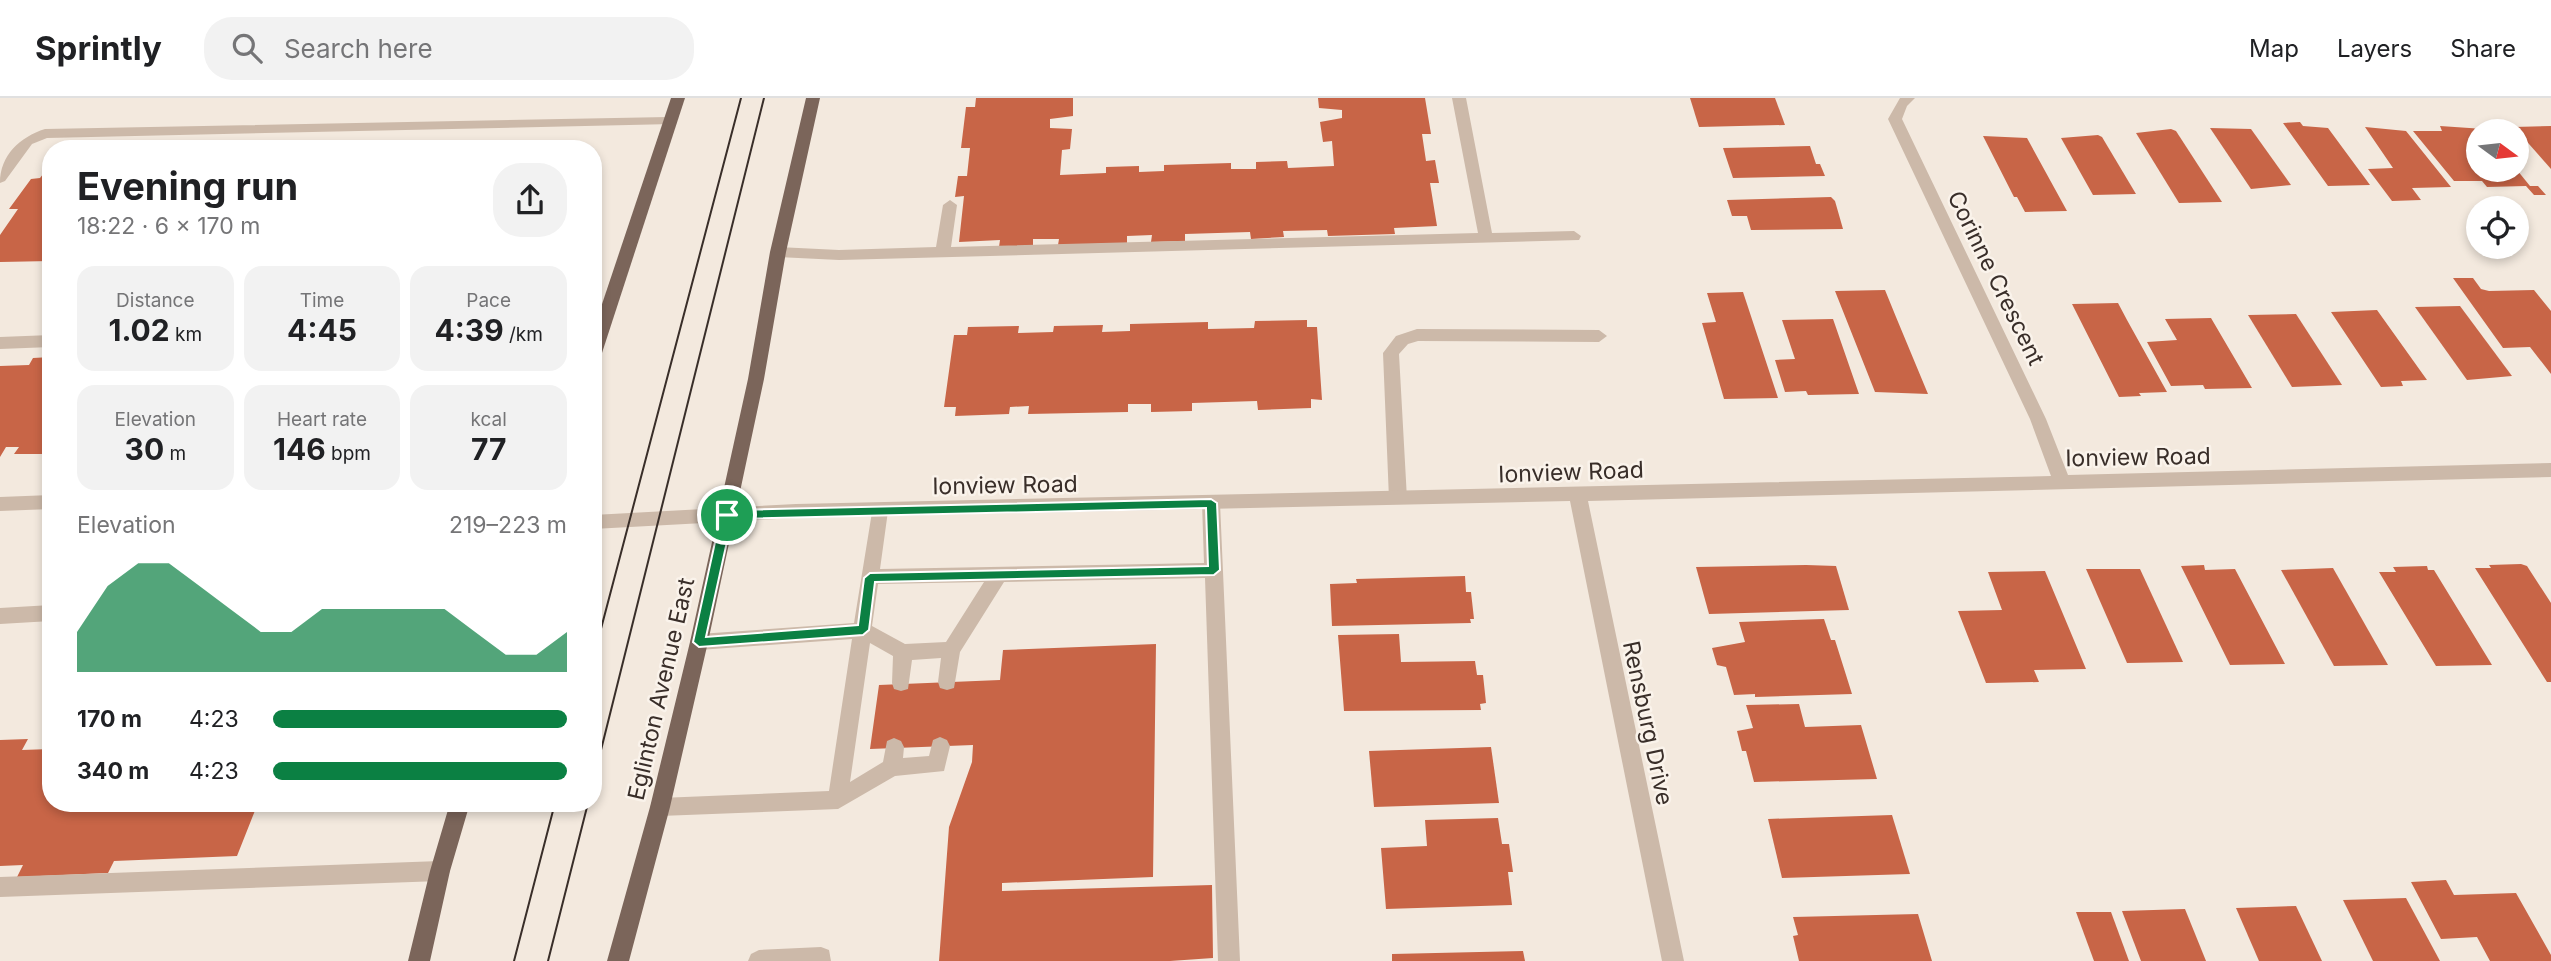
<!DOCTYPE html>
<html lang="en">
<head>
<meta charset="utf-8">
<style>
	:root { --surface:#fff; --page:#f2f2f2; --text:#202124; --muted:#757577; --line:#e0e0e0; --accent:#0b8043 }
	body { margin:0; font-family:Inter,sans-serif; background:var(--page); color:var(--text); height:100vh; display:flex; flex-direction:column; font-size:26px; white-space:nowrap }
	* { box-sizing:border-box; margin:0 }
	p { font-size:23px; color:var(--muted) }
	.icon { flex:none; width:38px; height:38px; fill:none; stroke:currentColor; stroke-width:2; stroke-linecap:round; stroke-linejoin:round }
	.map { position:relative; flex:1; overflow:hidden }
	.sheet { position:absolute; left:42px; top:42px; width:560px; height:672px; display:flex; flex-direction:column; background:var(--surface); border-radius:28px; box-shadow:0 4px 10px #0003 }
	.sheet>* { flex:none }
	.needle { width:46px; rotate:105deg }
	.fabs { position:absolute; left:2466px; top:21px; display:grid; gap:14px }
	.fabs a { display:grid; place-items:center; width:63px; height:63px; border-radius:50%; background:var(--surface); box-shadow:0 4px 10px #0003; font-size:35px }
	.pin { position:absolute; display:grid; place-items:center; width:60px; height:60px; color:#fff; margin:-30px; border:4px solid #fff; border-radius:50%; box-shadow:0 2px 7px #0007 }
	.round { display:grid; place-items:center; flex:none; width:74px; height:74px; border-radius:28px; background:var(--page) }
	.overview { display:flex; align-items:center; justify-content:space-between; height:119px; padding:0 35px }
	h1 { font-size:38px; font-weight:700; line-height:52px }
	.figures { display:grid; grid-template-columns:repeat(3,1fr); gap:10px; height:119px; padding:7px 35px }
	.figures div { display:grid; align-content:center; border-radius:18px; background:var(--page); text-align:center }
	.figures b { font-size:30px; font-weight:700 }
	.figures small { font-size:19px; font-weight:400 }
	.figures p { font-size:19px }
	.chart { height:196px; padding:14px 35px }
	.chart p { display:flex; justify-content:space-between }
	.chart svg { width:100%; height:126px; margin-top:7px; fill:var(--accent); opacity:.7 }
	ul { padding:0 35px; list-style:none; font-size:23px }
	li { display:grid; grid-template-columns:112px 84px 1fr; align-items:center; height:52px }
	li i { height:18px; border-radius:9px; background:var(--accent) }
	header { display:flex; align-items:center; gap:42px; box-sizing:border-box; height:98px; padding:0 35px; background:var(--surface); border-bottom:2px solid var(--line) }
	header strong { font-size:33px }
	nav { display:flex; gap:38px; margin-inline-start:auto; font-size:24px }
	.search { width:490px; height:63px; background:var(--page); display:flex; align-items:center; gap:18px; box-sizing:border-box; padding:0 24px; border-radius:28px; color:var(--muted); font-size:26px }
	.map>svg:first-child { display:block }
	.building { fill:#c86547 }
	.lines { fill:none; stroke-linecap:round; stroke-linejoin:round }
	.lane { fill:#ccb9a9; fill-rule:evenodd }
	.street { fill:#ccb9a9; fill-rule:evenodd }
	.primary { fill:#7b655a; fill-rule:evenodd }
	.tram { stroke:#392e29; stroke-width:2 }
	.route { fill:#0b8043; stroke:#fff; stroke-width:2; fill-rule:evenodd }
	.labels { text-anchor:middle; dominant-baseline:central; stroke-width:5; stroke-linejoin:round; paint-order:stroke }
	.street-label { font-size:23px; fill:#392e29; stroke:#faf3eb }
</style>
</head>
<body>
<header>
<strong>Sprintly</strong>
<div class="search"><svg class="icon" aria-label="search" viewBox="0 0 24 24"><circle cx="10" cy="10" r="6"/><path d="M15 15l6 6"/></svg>Search here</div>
<nav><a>Map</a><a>Layers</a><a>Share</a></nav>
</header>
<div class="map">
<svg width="2551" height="863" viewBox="0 0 2551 863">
	<rect width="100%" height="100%" fill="#f3e9de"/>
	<g class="building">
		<polygon points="976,0 1073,0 1073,18 1050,21 1050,30 1072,31 1070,51 1062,52 1060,77 1106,75 1106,69 1139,68 1139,74 1164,73 1164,67 1231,65 1231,71 1256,71 1256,64 1287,63 1288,70 1334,68 1332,43 1323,44 1320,24 1342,20 1342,12 1319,10 1318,0 1425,0 1431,36 1422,36 1426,63 1435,62 1439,85 1430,85 1437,128 1394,130 1395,136 1328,138 1327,132 1283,133 1284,139 1251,141 1250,134 1185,136 1185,143 1151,144 1152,137 1127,138 1127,145 1058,147 1059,141 1033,141 1033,148 999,149 1000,142 959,144 964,98 955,99 958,78 967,78 970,50 961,50 966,9 975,9"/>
		<polygon points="1690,0 1775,0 1785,27 1699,29"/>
		<polygon points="2300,24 2303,28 2328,30 2370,87 2328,88 2283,25"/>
		<polygon points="2440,28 2484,31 2486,33 2478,33 2478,72 2517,72 2530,88 2538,88 2546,97 2534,97 2526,88 2487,89 2482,83 2454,83 2413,33 2442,33"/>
		<polygon points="2551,28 2551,71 2514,29"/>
		<polygon points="2365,29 2406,33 2451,89 2412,90 2421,102 2392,103 2368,71 2393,70"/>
		<polygon points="2210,30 2251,31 2291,87 2251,91"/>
		<polygon points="2171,31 2176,33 2222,104 2179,105 2136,35"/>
		<polygon points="2098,37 2102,39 2136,96 2093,97 2061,40"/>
		<polygon points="1983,38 2027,40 2067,113 2025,114 2017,99 2014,99"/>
		<polygon points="541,44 538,51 436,51 438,47"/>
		<polygon points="1810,48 1816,66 1820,66 1825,78 1733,80 1723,50"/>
		<polygon points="51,66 51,163 0,164 0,137 18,111 9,111 31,81 40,80"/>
		<polygon points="1831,99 1835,103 1843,131 1751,132 1747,118 1732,118 1727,102"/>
		<polygon points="2453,180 2473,180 2481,191 2489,193 2534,192 2551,213 2551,276 2530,249 2503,250"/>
		<polygon points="1885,192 1896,219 1928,296 1875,294 1835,193"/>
		<polygon points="1743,194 1778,300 1724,301 1702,225 1716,224 1707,195"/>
		<polygon points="2118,205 2127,222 2167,294 2139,295 2141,298 2119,299 2072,206"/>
		<polygon points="2460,208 2512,278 2467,282 2415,209"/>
		<polygon points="2377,212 2427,282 2401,283 2403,288 2381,289 2331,214"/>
		<polygon points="2296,216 2342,287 2292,289 2248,217"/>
		<polygon points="2211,220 2252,290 2205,291 2203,287 2171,288 2147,244 2177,242 2165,221"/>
		<polygon points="1833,221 1859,296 1808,297 1806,293 1785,294 1775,262 1795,261 1782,222"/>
		<polygon points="1307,222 1307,229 1317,229 1322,302 1311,301 1311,310 1258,312 1257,303 1192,305 1192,313 1151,314 1151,306 1128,306 1128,314 1028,316 1029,308 1010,309 1009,316 955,318 956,309 944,309 954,237 967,237 968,229 1019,228 1018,235 1053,234 1054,228 1103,227 1102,234 1130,233 1130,226 1208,224 1208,231 1254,230 1255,223"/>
		<polygon points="51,259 51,348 46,348 42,356 14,356 19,349 6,349 0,359 0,268 29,267 33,260"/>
		<polygon points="2521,466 2527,468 2551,505 2551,584 2547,584 2475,470 2491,470 2489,467"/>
		<polygon points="1806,467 1836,468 1849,512 1709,516 1696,469"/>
		<polygon points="2204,467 2205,472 2235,471 2285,566 2230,567 2181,468"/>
		<polygon points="2427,468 2428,472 2434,472 2492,567 2436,568 2379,474 2396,474 2393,469"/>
		<polygon points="2333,470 2388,567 2334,568 2281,472"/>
		<polygon points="2086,471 2140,471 2183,564 2127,565"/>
		<polygon points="2045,473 2086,571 2034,572 2039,584 1986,585 1958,513 2002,512 1988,474"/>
		<polygon points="1465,478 1466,494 1471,494 1474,521 1470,521 1471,525 1332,528 1330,486 1357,485 1356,481"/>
		<polygon points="1824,521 1831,542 1835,542 1852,596 1755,599 1755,596 1734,597 1726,569 1717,567 1712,550 1745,544 1739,524"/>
		<polygon points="1399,536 1401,564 1475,563 1477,577 1483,577 1486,605 1480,606 1481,612 1344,613 1338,537"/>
		<polygon points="1156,546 1153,779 1002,785 1002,793 1212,787 1213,860 1170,863 939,863 949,729 972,664 973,647 870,651 879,587 1000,582 1003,552"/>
		<polygon points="1799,606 1805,629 1861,627 1877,681 1754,684 1746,653 1742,653 1737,633 1753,630 1746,607"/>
		<polygon points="28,641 22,652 51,651 51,705 258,705 237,758 114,763 108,775 17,779 23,767 0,768 0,642"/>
		<polygon points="1491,649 1499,705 1374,709 1369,653"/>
		<polygon points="1892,717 1910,776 1782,780 1768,721"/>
		<polygon points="1498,720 1502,746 1509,746 1513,774 1508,774 1512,807 1386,811 1381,750 1427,748 1425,722"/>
		<polygon points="2446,782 2454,797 2516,795 2551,857 2551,863 2490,863 2477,839 2441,841 2411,784"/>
		<polygon points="2406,800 2440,863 2373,863 2343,802"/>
		<polygon points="2296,808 2322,863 2259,863 2236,810"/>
		<polygon points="2185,811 2206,863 2141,863 2122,813"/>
		<polygon points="2076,814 2111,814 2129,863 2094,863"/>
		<polygon points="1918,816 1932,863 1799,863 1793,838 1798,837 1793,819"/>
		<polygon points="1523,853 1525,863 1392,863 1392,856"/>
	</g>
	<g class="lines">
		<g class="lane">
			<polygon points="1452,0 1466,0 1492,135 1574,133 1581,138 1579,142 839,162 778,159 770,154 778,149 839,152 936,149 943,107 950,102 957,107 951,149 1478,135"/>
			<path d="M668,19l7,4 -2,3 -626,14 -15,6 -27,37 -5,2c0,-28 20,-46 45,-54z"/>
			<polygon points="1417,231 1599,232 1607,238 1599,244 1418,243 1408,246 1399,256 1407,401 1404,406 1392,406 1389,401 1383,255 1396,238"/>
			<polygon points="51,237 51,249 0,251 0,239"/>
			<polygon points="51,397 51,411 0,413 0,399"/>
			<path d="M1211,398l6,2 3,5 20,458h-22l-13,-383 -201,4 -44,70 -6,36 -7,2 -7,-2 -2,-6 3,-24 -29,2 -4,29 -7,2 -7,-2 -2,-6 1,-27 -23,-13 -20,139 33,-20 4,-21 7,-3 7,3 3,6 -1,11 26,-2 4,-16 7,-3 7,3 3,6 -6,25 -49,5 -57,33 -178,7 -7,-2 -3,-7 3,-7 7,-2 169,-7 23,-152 -153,11 -7,-2 -2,-6 2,-6 7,-2 155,-11 19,-117h12l3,5 -8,58 324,-6 -2,-60 3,-5zM984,484l-38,60 -41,2 -33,-18 6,-42z"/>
			<polygon points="51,507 51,523 0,526 0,510"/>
			<polygon points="440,763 447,766 450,773 447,780 440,783 0,799 0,779"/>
			<polygon points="821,849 829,852 831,863 748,863 751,856 759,852"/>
		</g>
		<polygon class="street" points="1900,0 1915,0 1907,8 1902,21 2046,321 2068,377 2551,365 2551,379 1588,403 1684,863 1662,863 1570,403 796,420 593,431 593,417 796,406 2051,378 2030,321 1888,21"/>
		<g class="primary">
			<polygon points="671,0 685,0 601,258 593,264 593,233"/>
			<polygon points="806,0 820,0 786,154 764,281 708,544 670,709 629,863 607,863 650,709 690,544 748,281 770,154"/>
			<polygon points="450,705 470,705 450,773 430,863 408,863 430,773"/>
		</g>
		<g class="tram">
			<polyline points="593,561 741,0"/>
			<polyline points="593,684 764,0"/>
			<polyline points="514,863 555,705"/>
			<polyline points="548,863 588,705"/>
		</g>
	</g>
	<path class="route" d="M1211,401l6,4 3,67 -6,5 -339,7 -6,48 -6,5 -164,12 -6,-5 28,-127 6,-5zM1206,410l2,58 -338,7 -6,5 -6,47 -152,12 26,-118z"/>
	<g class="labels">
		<g class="street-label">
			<text transform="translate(1996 180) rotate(64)">Corinne Crescent</text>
			<text transform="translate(2138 359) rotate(-1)">Ionview Road</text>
			<text transform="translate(1571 374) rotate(-2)">Ionview Road</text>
			<text transform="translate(1005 387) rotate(-1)">Ionview Road</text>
			<text transform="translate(661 591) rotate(-77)">Eglinton Avenue East</text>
			<text transform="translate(1648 625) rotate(78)">Rensburg Drive</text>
		</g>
	</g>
</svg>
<div class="fabs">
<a><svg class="needle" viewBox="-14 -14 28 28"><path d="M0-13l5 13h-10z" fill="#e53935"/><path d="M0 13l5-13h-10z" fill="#757577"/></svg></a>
<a><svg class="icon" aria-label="locate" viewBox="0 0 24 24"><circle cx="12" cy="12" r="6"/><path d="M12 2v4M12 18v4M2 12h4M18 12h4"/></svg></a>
</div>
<div class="pin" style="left:727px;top:417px;background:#1e9e55"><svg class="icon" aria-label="arrive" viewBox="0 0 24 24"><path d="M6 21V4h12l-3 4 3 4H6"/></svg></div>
<section class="sheet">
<div class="overview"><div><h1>Evening run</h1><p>18:22 · 6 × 170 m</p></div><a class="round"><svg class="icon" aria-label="share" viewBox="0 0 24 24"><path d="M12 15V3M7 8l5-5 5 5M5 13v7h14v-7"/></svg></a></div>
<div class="figures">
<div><p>Distance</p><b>1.02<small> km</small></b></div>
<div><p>Time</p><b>4:45</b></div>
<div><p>Pace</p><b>4:39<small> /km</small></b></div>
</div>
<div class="figures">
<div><p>Elevation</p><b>30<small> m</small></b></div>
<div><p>Heart rate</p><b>146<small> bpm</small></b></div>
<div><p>kcal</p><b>77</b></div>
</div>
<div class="chart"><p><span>Elevation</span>219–223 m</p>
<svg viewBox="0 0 160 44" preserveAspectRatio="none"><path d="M0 44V30L10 14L20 6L30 6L40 14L50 22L60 30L70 30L80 22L90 22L100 22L110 22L120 22L130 30L140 38L150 38L160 30V44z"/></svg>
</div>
<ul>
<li><b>170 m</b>4:23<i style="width:100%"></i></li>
<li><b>340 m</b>4:23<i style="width:100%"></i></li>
</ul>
</section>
</div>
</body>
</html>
